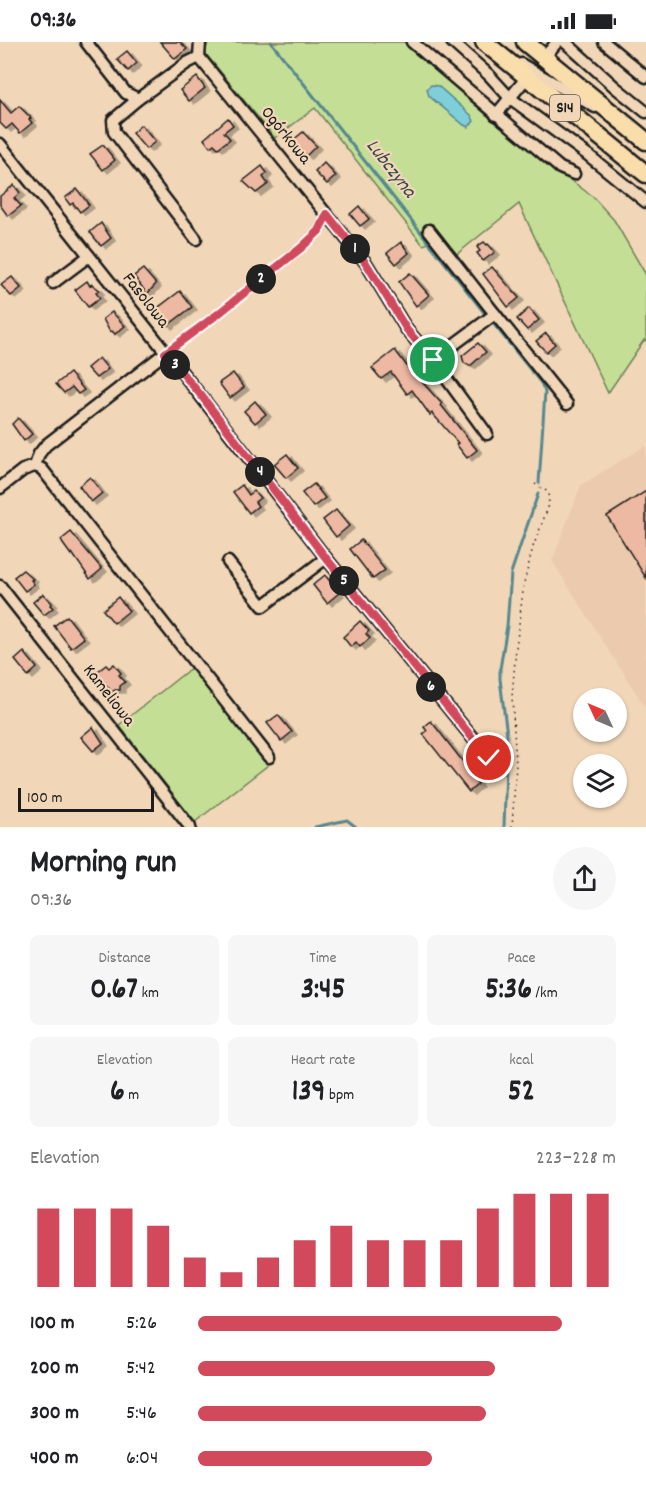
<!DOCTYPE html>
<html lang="en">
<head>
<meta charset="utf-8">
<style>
	:root { --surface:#fff; --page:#f6f6f6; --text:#202124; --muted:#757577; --accent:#d1495b }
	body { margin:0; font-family:Dekko,sans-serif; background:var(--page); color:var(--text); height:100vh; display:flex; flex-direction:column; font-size:22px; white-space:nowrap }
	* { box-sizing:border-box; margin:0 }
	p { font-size:20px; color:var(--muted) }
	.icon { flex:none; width:33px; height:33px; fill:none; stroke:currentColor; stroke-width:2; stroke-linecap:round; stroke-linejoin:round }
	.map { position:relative; height:785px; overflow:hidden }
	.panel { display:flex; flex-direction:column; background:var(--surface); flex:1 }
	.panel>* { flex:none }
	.needle { width:39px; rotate:314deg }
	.controls { position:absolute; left:573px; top:646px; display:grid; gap:12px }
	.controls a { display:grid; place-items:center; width:54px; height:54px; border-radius:50%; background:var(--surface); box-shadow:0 2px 4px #0004; font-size:30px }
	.scale { position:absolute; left:18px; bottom:15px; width:136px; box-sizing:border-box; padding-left:6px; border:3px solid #1c1c1c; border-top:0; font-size:16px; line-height:21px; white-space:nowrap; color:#1c1c1c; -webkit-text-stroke:4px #f1d7b8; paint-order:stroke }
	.pin { position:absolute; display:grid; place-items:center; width:51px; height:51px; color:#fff; margin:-26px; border:3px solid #fff; border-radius:50%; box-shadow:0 2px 6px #0007 }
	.km { position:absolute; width:30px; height:30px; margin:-15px; border-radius:50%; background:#222; color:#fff; font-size:16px; line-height:30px; text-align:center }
	.round { display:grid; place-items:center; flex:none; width:63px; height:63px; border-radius:32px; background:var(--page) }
	.summary { display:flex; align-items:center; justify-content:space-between; height:102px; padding:0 30px }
	h1 { font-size:33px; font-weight:700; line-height:45px }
	.metrics { display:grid; grid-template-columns:repeat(3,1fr); gap:9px; height:102px; padding:6px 30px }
	.metrics div { display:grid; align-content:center; border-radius:9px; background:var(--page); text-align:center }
	.metrics b { font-size:30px; font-weight:700 }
	.metrics small { font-size:16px; font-weight:400 }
	.metrics p { font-size:16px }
	.chart { height:168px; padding:12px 30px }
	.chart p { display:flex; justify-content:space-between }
	.chart svg { width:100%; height:108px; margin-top:6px; stroke:var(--accent); stroke-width:6 }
	ul { padding:0 30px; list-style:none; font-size:20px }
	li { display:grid; grid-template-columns:96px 72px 1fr; align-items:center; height:45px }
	li i { height:15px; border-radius:8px; background:var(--accent) }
	.status { display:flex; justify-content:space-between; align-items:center; height:42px; padding:0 30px; background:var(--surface); direction:ltr }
	.status svg { height:16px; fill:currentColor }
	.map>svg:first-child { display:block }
	.built { fill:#eccaae }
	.green { fill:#c4df95; stroke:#707e58; stroke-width:1.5 }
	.water { fill:#7fcfdb; stroke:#57878f; stroke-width:1.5 }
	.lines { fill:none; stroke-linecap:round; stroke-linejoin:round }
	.stream { stroke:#57878f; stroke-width:3 }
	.building { fill:#eeb9a2; stroke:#1c1c1c; stroke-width:1.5; filter:url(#shadow) }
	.minor-casing { stroke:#1c1c1c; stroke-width:15 }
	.highway-casing { stroke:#1c1c1c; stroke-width:21 }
	.path { stroke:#1c1c1c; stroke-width:1.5; stroke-dasharray:1.5 4.5; stroke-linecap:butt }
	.minor { stroke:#f1d7b8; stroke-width:10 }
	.highway { stroke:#f9ddab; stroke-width:16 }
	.route-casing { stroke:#fff; stroke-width:12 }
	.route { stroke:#d1495b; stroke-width:8 }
	.labels { text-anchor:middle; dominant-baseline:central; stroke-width:4.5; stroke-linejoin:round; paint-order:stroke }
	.shield { fill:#f1d7b8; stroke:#5c544b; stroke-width:1.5 }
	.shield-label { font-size:16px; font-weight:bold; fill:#1c1c1c }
	.street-label { font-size:18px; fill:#1c1c1c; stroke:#f1d7b8 }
	.water-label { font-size:20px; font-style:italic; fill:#35494c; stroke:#f1d7b8 }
</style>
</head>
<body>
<div class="status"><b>09:36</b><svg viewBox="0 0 49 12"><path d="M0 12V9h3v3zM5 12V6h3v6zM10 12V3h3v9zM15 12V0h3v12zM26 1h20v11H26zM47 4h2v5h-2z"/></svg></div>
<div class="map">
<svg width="646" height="785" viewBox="0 0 646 785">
	<defs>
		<filter id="shadow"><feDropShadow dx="5" dy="3" stdDeviation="0" flood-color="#0004"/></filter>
	</defs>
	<rect width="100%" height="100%" fill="#f1d7b8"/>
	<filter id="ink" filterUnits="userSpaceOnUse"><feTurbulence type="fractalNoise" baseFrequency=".0167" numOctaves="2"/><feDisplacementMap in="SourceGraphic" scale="12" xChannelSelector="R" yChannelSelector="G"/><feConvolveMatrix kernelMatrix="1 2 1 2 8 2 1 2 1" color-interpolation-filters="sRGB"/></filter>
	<g filter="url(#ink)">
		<polygon class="built" points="646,403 646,667 552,519 581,443"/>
		<g class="green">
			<polygon points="208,0 404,0 491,77 593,155 614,178 646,233 646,299 644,298 608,351 519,162 457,212 443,197 423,203 315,66 275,96 205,11"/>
			<polygon points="191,626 268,723 195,780 119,683"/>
		</g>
		<polygon class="water" points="431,43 438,44 471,73 474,79 468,85 464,83 429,54 427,47"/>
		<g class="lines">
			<g class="stream">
				<polyline points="271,0 486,273"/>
				<polyline points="492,280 541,341 545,350 539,441"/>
				<polyline points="315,785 347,778 356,785"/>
				<polyline points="504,785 507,693 500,637 500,627 507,584 511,531 538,452"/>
			</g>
		</g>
		<g class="building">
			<polygon points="160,0 180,0 187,7 175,17"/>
			<polygon points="127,9 137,21 128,29 117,17"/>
			<polygon points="197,35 205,46 189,59 180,48"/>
			<polygon points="0,58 11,71 19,64 31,76 29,77 32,81 20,91 12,82 6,87 0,81"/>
			<polygon points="228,76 233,83 224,90 230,97 218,106 214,102 210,105 204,97"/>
			<polygon points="141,83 155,100 146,107 132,91"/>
			<polygon points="303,90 316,104 306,114 292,99"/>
			<polygon points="103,103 115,118 103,128 90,112"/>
			<polygon points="324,121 336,134 327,142 315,130"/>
			<polygon points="262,124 267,131 263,135 268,142 256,151 243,139"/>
			<polygon points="14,143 20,151 14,156 21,164 8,174 0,163 0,154"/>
			<polygon points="77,147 89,163 80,170 73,161 70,163 65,156"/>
			<polygon points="359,164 369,177 360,184 350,172"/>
			<polygon points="101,181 111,196 101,204 90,190"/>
			<polygon points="401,200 409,211 396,222 387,211"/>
			<polygon points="484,200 487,203 488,202 495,210 483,219 477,211 480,209 477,205"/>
			<polygon points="492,225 519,256 508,265 483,232"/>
			<polygon points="143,227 156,242 147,252 134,234"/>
			<polygon points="410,231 429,253 416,264 399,240"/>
			<polygon points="12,235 21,246 11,254 1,243"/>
			<polygon points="87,239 90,244 92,242 99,249 96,251 100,256 88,265 75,248"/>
			<polygon points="180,249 192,265 167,284 155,268"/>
			<polygon points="529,266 539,278 527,288 517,277"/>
			<polygon points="112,270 125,284 115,292 112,289 110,290 103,277"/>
			<polygon points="546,291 555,302 546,310 536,299"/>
			<polygon points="478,301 486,310 470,324 464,321 462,314"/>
			<polygon points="395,308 415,335 419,333 423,339 422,340 442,362 441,363 477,408 467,416 456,402 458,401 432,371 430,373 412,348 407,352 391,330 381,337 372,326"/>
			<polygon points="99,316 108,327 96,336 87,326"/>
			<polygon points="70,331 84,348 78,352 72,345 64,351 56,342"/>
			<polygon points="233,331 244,345 230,356 219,341"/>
			<polygon points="255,359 266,372 255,381 244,369"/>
			<polygon points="18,376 32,392 24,399 12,382"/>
			<polygon points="287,412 298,426 286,436 274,422"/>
			<polygon points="90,435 102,451 91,460 79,444"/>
			<polygon points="314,442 325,456 313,465 302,451"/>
			<polygon points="242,443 249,453 254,449 260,456 255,460 258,464 249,471 233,450"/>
			<polygon points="646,449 646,536 607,474"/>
			<polygon points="336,468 349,484 336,495 323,478"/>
			<polygon points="71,490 102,527 90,537 72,511 71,513 63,502 61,498"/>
			<polygon points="361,498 385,528 373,537 350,507"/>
			<polygon points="23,528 33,537 31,538 34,542 25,549 14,535"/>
			<polygon points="325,533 339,551 327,561 313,543"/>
			<polygon points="43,552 52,561 50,563 53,566 44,573 33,560"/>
			<polygon points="118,555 129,569 114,581 103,568"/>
			<polygon points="67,574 84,596 71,606 54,584"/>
			<polygon points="360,579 369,589 366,592 370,596 360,605 356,600 351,605 343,595"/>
			<polygon points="24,610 37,626 28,634 15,618"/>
			<polygon points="114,622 121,631 119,633 125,640 120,644 120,648 115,648 112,650 102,638 99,640 93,633 106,623 109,626"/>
			<polygon points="278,673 292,690 281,699 267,681"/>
			<polygon points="431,679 475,735 473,736 478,742 469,750 423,692 427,689 424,685"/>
			<polygon points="93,685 103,701 93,709 81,695"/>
		</g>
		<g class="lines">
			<g class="minor-casing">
				<g id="minor">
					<polyline points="86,0 126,51 138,57 187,21 199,15"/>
					<polyline points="412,0 560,126 574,132"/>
					<polyline points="452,0 489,33 510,56 588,113 646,160"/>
					<polyline points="565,0 615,45 646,70"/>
					<polyline points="604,0 646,35"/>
					<polyline points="199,15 366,221 407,288 433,318 495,272 429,188"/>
					<polyline points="199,15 200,0"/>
					<polyline points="544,16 557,0"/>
					<polyline points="521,22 595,65"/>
					<polyline points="138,57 113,78 114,90 196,197"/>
					<polyline points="496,73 527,35"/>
					<polyline points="0,102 200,353 326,516 489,716"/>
					<polyline points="53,241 89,214"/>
					<polyline points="495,272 567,362"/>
					<polyline points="433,318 487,392"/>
					<polyline points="35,424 39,412 46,403 165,311"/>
					<polyline points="0,446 23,428 35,424 42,427 269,715"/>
					<polyline points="228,520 263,564 326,516"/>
					<polyline points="0,544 190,785"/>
				</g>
			</g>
			<g class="highway-casing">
				<g id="highway">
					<polyline points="484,0 646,132"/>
					<polyline points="525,0 646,99"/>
				</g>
			</g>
			<g class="path">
				<polyline points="174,304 218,272 301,206 322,184"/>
				<polyline points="512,785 516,723 512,655 516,606 524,541 533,505 549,463 548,450 535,442"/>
			</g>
			<use href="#minor" class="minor"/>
			<use href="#highway" class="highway"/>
		</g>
	</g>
	<g class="lines" filter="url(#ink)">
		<g class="route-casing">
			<polyline id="route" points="433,318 407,288 366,221 327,172 319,189 301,206 218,272 165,311 200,352 326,516 489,716"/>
		</g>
		<use href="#route" class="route"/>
	</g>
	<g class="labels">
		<rect class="shield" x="550" y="53" width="30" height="26" rx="4.5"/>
		<g class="shield-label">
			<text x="565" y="66">S14</text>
		</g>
		<g class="street-label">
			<text transform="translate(285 94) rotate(51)">Ogórkowa</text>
			<text transform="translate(145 259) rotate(52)">Fasolowa</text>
			<text transform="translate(108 654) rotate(52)">Kameliowa</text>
		</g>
		<g class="water-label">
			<text transform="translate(390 127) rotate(52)">Lubczyna</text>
		</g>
	</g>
</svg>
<div class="controls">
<a><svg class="needle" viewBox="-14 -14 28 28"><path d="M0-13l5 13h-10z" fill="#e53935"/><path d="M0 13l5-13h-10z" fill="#757577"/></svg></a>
<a><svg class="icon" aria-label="layers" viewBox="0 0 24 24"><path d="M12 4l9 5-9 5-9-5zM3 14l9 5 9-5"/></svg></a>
</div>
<div class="scale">100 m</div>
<div class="pin" style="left:433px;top:318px;background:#1e9e55"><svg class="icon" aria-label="arrive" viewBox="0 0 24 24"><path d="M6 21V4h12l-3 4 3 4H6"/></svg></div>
<div class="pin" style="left:489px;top:716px;background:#d93025"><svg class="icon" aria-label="check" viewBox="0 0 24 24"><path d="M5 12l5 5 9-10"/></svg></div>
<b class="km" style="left:355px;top:207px">1</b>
<b class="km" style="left:261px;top:237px">2</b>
<b class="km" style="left:175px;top:323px">3</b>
<b class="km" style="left:260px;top:430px">4</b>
<b class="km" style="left:344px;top:539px">5</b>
<b class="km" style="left:431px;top:645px">6</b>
</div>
<section class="panel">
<div class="summary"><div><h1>Morning run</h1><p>09:36</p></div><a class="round"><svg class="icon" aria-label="share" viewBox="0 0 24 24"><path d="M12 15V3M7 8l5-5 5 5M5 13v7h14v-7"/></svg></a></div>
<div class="metrics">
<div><p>Distance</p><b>0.67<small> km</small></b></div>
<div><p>Time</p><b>3:45</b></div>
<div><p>Pace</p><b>5:36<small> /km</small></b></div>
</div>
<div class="metrics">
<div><p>Elevation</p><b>6<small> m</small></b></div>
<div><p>Heart rate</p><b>139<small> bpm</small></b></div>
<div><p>kcal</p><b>52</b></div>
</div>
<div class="chart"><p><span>Elevation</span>223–228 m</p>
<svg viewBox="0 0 160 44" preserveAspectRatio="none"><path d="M5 44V12M15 44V12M25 44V12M35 44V19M45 44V32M55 44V38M65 44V32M75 44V25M85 44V19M95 44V25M105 44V25M115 44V25M125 44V12M135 44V6M145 44V6M155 44V6"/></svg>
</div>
<ul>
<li><b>100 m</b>5:26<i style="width:87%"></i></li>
<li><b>200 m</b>5:42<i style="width:71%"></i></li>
<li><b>300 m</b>5:46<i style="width:69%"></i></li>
<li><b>400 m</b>6:04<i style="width:56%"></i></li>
</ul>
</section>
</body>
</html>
